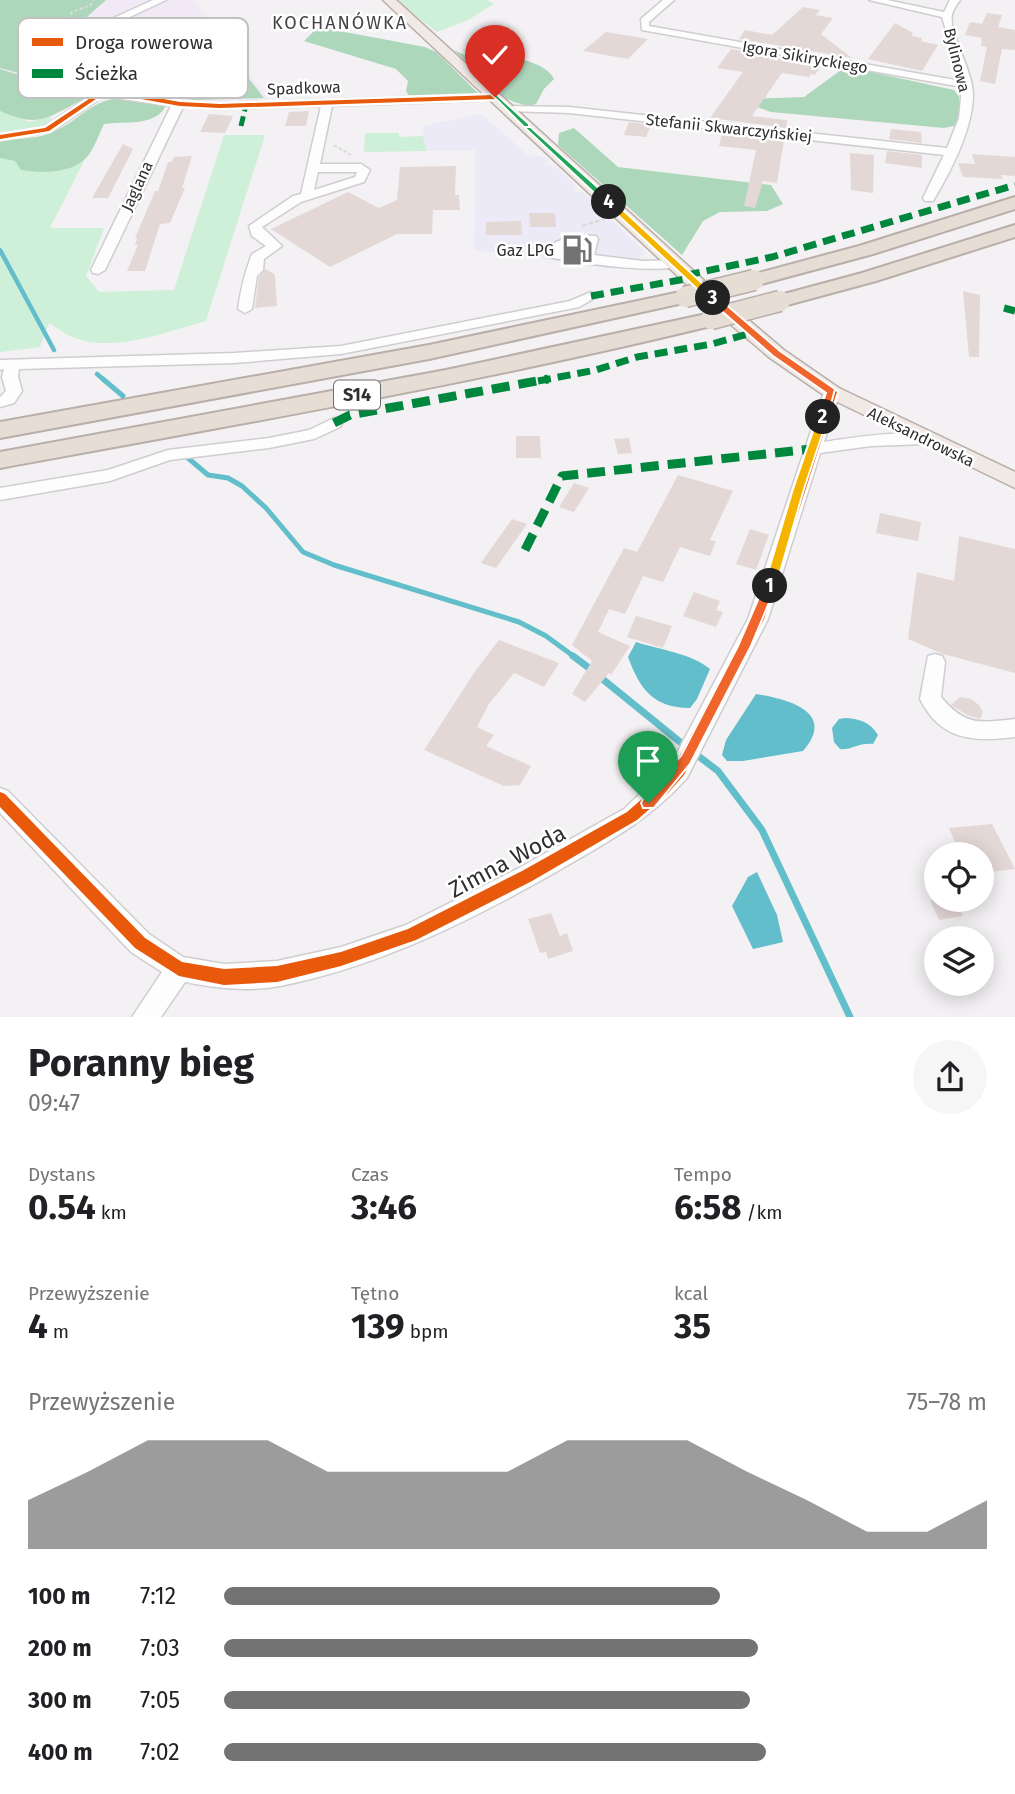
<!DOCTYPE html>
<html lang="pl">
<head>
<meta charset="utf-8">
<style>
	:root { --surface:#fff; --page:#f6f6f6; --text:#202124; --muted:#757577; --accent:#747374 }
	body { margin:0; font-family:"Fira Sans",sans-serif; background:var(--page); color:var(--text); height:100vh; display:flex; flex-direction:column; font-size:26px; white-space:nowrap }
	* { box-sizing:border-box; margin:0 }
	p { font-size:23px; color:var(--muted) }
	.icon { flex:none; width:38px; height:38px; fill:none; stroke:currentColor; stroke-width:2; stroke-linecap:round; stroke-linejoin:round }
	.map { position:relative; height:1017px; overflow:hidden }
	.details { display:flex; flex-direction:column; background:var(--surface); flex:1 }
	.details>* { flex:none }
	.controls { position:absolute; left:924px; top:842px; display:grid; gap:14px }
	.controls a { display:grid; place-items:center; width:70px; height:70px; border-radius:50%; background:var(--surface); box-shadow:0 4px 18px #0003; font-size:35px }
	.pin { position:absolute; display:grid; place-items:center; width:60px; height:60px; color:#fff; margin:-72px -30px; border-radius:50% 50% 50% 0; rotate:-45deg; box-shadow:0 0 7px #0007 }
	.pin .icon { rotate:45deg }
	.km { position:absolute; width:35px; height:35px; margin:-18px; border-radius:50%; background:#222; color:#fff; font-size:19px; line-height:35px; text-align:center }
	.round { display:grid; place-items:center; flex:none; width:74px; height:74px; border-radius:37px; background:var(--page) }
	.overview { display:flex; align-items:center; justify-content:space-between; height:119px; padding:0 28px }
	h1 { font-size:38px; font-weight:700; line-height:52px }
	.metrics { display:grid; grid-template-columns:repeat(3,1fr); gap:10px; height:119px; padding:7px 28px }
	.metrics div { display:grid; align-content:center }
	.metrics b { font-size:35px; font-weight:700 }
	.metrics small { font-size:19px; font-weight:400 }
	.metrics p { font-size:19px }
	.chart { height:196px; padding:14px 28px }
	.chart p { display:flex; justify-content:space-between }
	.chart svg { width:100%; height:126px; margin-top:7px; fill:var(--accent); opacity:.7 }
	ul { padding:0 28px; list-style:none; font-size:23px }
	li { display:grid; grid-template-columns:112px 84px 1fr; align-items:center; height:52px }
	li i { height:18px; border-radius:9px; background:var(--accent) }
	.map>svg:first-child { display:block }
	.commercial { fill:#edeaf7 }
	.medical { fill:#f1e9f5 }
	.green { fill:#ceefd8 }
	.forest { fill:#add7bb }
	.water { fill:#62beca }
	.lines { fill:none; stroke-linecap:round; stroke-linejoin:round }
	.stream-far2 { stroke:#62beca; stroke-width:4.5 }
	.stream-far1 { stroke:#62beca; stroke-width:5 }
	.stream { stroke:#62beca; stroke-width:7 }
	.building { fill:#e4d8d7 }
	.minor-casing { stroke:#cfcdcf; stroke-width:3 }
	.major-casing { stroke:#baaea8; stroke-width:3 }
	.highway-casing { stroke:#baaea8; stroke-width:4 }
	.path-far1 { stroke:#dadada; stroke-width:2; stroke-dasharray:3.5 2; stroke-linecap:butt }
	.path { stroke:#dadada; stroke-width:2.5; stroke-dasharray:4.5 2.5; stroke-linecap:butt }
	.minor { fill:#fdfdfd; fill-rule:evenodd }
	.major { fill:#f0e9e5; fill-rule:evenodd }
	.highway { fill:#e6ddd5; fill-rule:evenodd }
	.highway-bridge-casing { stroke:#baaea8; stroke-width:23; stroke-linecap:butt }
	.highway-bridge { stroke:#e6ddd5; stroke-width:20 }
	.quiet-far2 { stroke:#00873e; stroke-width:5; stroke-dasharray:10 5; stroke-linecap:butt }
	.quiet-far1 { stroke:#00873e; stroke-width:7; stroke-dasharray:13 7; stroke-linecap:butt }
	.quiet { stroke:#00873e; stroke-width:9; stroke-dasharray:18 9; stroke-linecap:butt }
	.cycleway-casing { stroke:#fff; stroke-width:5 }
	.cycleway { fill:#e8590c; fill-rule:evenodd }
	.split-1 { fill:#f0652b; stroke:#fff; stroke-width:2 }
	.split-2 { fill:#f5b400; stroke:#fff; stroke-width:2 }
	.split-3 { fill:#f0652b; stroke:#fff; stroke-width:2 }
	.split-4 { fill:#f5b400; stroke:#fff; stroke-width:2 }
	.split-5 { fill:#22a559; stroke:#fff; stroke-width:2 }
	.split-6 { fill:#22a559; stroke:#fff; stroke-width:2 }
	.labels { text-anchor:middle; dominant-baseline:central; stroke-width:5; stroke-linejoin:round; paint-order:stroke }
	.far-street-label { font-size:16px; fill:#302f30; stroke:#fff }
	.far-poi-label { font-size:16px; fill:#302f30; stroke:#fff; text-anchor:end }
	.far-neighbourhood-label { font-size:18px; letter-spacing:2px; fill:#464346; stroke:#fff }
	.shield { fill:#fff; stroke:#6e6d6e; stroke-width:2 }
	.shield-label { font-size:18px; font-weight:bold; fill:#302f30 }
	.near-street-label { font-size:23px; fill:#302f30; stroke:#fff }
	.key { fill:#fff; stroke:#c1c1c1; stroke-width:2 }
	.key-label { font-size:19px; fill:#302f30 }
</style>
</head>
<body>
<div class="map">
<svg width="1015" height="1017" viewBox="0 0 1015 1017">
	<rect width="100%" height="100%" fill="#f3f1f3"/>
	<polygon class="commercial" points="481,114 528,155 545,157 549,160 545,164 556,167 576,186 574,188 576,192 583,192 646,253 627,270 474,250 475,150 427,151 422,126"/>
	<polygon class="medical" points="0,0 194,0 269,100 194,102 113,88 84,99 58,87 0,69"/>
	<g class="green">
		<polygon points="395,0 486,0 494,4 468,20 437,32"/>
		<path d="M0,111l29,11 21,-5 3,4c-17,11 -34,11 -53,12z"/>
		<polygon points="365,133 399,133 399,137 423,136 427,151 364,152"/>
		<path d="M224,135h41l-59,186c-37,10 -95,33 -133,16 -8,-3 -16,-9 -24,-14l-9,24 -40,5v-194l63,12 22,-11 -35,69h54l-18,48 13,16 75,-2z"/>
	</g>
	<g class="forest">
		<polygon points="0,0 106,0 80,23 77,35 22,74 0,68"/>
		<polygon points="318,27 425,47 436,52 478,93 411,99 406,91 408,81 396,69 304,41"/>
		<path d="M166,33l48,1 50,64 -70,2 -82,-13 -18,-11 -5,-19c15,0 24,-8 38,-12 14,-3 26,-5 39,-12z"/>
		<path d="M454,50l21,10 13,-8c19,5 57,8 66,27l-10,10 -8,15c-9,4 -22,-2 -31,-6z"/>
		<path d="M0,69l58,18 26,12c-36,18 -44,30 -84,12z"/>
		<polygon points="841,70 866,71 954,90 959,96 959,119 954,126 944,128 771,112 749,104 749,99 804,97"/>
		<path d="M126,97l40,8c-9,22 -43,16 -62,19 -5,10 -11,28 -19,35 -16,15 -44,14 -64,11l-6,-9 -15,-3v-18c16,-1 33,-1 48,-6 33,-12 40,-35 78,-37z"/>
		<polygon points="574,128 618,167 771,185 783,204 767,211 720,212 703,221 682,255 558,145 559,133"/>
	</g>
	<g class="water">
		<path d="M636,642c24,8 55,11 74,27l-13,30 -7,9c-37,0 -50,-19 -62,-51z"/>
		<path d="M756,694c32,5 81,18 47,57l-60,10h-16l-5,-6 4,-15z"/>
		<path d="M846,718c14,1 24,4 32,17l-5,9c-14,-2 -23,7 -33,5l-6,-7 -2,-14 7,-9z"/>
		<polygon points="757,872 777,915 783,942 753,949 732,906 748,877"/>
	</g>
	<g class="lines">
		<g class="stream-far2">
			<polyline points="0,250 54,350"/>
			<polyline points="97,374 105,381"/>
		</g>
		<g class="stream-far1">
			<polyline points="103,379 123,396"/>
			<polyline points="188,458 208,475 228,478 242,486 266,508 303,552 334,565 519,622 546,636 576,658"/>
		</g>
		<g class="stream">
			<polyline points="573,656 593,671"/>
			<polyline points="600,677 685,746"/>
			<polyline points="693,752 718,771 762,830 850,1017"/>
		</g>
	</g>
	<g class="building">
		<polygon points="803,7 820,10 816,15 833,18 821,34 852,58 739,39 745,30 772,35"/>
		<polygon points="987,13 1002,15 998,27 1015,30 1015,50 1002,49 995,84 980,81 987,47 981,46 982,38 965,35 970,22 982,24"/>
		<polygon points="895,23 913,33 911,36 922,38 921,41 938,45 922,71 868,59"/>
		<polygon points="606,32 648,39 628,59 583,51"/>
		<polygon points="731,49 822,65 815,75 811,74 809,77 782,73 752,116 787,120 786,128 710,118 743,72 717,68"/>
		<polygon points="309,111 306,126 285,126 289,112"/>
		<polygon points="209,114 233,116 225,133 200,132"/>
		<polygon points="629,122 651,125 646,137 624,135"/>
		<polygon points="891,129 921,132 922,143 889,139"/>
		<polygon points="722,133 784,140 777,183 763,181 755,208 744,206 756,150 719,146"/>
		<polygon points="123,144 133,149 108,198 92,198"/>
		<polygon points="887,151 922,155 922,168 885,163"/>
		<polygon points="850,153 874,155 873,193 851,190"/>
		<polygon points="972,154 1015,157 1015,176 1001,175 1003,179 963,177 958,163 975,164"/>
		<polygon points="192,156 182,188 185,188 170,223 160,224 145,271 127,271 138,245 135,245 137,238 135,238 155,191 158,191 168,162 172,162 174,157"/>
		<polygon points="456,166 455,195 459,195 460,210 433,210 432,234 397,234 330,267 271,229 348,192 379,208 397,200 400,167"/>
		<polygon points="529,213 555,213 556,227 530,227"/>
		<polygon points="521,221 522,235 486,235 486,222"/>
		<polygon points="266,269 275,275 277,306 255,308 259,277"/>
		<polygon points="963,291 980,295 979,357 969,357"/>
		<polygon points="516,436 540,436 541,458 516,458"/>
		<polygon points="629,438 632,453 618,454 614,439"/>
		<polygon points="678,475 733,491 710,540 716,541 710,556 680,547 663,582 643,576 625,614 609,609 598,632 630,646 611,675 609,673 585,702 572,694 592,661 572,645 624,548 637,552"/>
		<polygon points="574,483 589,488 574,512 559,507"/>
		<polygon points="880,513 921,522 918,541 876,533"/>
		<polygon points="512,519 527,524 496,568 481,563"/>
		<polygon points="750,529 769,535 756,570 736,564"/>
		<polygon points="959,536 1015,549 1015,673 943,654 908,639 917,572 954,581"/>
		<polygon points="694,592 720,601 716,610 723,612 716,627 683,616"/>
		<polygon points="636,616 672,626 663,648 627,637"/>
		<polygon points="499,640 559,663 544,687 514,673 489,704 477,727 494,735 486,746 531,766 520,785 504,786 424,750 476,670"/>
		<polygon points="960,697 971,699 979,705 983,712 980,719 967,715 951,705"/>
		<polygon points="992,824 1015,869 982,873 982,854 960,854 949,828"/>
		<polygon points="930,900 956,900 963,916 939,920"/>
		<polygon points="551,913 560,936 567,933 573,951 548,959 546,952 540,953 528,919"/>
	</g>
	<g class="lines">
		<g class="minor-casing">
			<g id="minor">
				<path d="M153,0h13l-53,25 -61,38 40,14 19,14 69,10 40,2 275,-9 5,3 -5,3 -163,6 -12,58h41l9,6 -6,12 -63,20 -39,25 20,19 -18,13 -1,11 -6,6 -5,33 -7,4 -7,-4c3,-21 7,-37 14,-55l14,-8 -14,-10 -3,-10 44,-30 8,-2 20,-88 -101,3 -37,-2 -78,163 -7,4 -5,-1 -2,-3 80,-164 -63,-9 -10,3 -47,32 -51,8v-6l44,-7 46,-31 11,-3 -16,-11 -41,-15 -3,-6 66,-40zM318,172h39l-2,5 -41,13z"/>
				<path d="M663,0h11l-25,22v4l312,55 -19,-64 -73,-17h18l57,12 6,-12h10c-3,4 -7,10 -8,15 -4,16 21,56 21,79 0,35 -22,77 -40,107h-8l-2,-3 21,-43 -375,-42 -64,-2 -1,-2 5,-3 60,1 378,41 12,-30 3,-31 -320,-57 -1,-11z"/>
				<path d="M574,235l22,1 2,3 -4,16 49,6 32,-1 7,4c-14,12 -111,-2 -133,-7l-2,-3 9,-12zM584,242l-3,11 -19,-2 11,-8z"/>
				<polygon points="591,292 598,296 579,307 341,354 234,363 19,369 18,377 22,391 14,403 0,407 0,397 6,391 2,377 4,369 0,370 0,360 234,353 341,346 570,301"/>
				<path d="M832,387l8,5 -16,50c20,-3 99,-16 110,-3l-8,5 -55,2 -51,7 -52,166 -81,159c-38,42 -76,62 -124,90 -89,51 -182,98 -283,118 -32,6 -64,2 -95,-4l-24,35h-29l30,-45 -31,-20 -131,-139v-25l8,3 141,143 34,23 41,7 53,-3 64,-14 65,-22 113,-57 105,-59 47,-45 77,-145 76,-227z"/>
				<polygon points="334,418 340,419 342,423 340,427 314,439 269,448 170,460 110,481 0,500 0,488 108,470 168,450 269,438 309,430"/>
				<path d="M935,654l7,2 3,6 -4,35c24,29 38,26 74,22v18c-41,5 -74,4 -95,-38l8,-43z"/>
			</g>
		</g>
		<g class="major-casing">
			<polygon id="major" points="383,0 396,0 730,304 784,350 839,388 1015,472 1015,488 825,396 770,358 716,312"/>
		</g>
		<g class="highway-casing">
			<g id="highway">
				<polygon points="1015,197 1015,209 873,254 754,286 747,284 744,280 747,276 859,246"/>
				<polygon points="1015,225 1015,237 876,281 780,307 773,305 769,301 773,297 862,273"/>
				<polygon points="685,291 692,293 696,297 692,301 429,359 0,438 0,422 429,345"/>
				<path d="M711,313l8,1 3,5 -3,5c-237,58 -479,100 -719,144v-16l446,-82z"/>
			</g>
		</g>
		<g class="path-far1">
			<polyline points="65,36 72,12 91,5 93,0"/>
			<polyline points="334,145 351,155"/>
		</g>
		<polyline class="path" points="582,226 604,219"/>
		<use href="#minor" class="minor"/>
		<use href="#major" class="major"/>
		<use href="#highway" class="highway"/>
		<g class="highway-bridge-casing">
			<g id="highway-bridge">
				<polyline points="685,297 754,280"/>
				<polyline points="711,319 780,301"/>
			</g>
		</g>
		<use href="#highway-bridge" class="highway-bridge"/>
		<polyline class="quiet-far2" points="241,126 246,105"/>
		<g class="quiet-far1">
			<polyline points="687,275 772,257 1015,185"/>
			<polyline points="591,296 691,278"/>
			<polyline points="1004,308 1015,311"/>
			<polyline points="538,381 596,370 637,357 712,344 751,333"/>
		</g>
		<g class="quiet">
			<polyline points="334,423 350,415 548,379"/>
			<polyline points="525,550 562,476 812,449"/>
		</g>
		<g class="cycleway-casing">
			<g id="cycleway">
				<polygon points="108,92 130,93 180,102 220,104 495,95 498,97 495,99 220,108 180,106 130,97 108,96 96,99 49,131 0,139 0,135 45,128 92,97"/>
				<polygon points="832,389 837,392 764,619 684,775 668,793 637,820 532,881 416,940 341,966 277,982 224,985 179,976 135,948 0,807 0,792 5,794 145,938 182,962 224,969 277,966 341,952 408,929 522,871 627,812 658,785 674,767 752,619 827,392"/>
			</g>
		</g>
		<use href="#cycleway" class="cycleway"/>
	</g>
	<polygon class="split-1" points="770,581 776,586 751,646 690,764 654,808 643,808 641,803 643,799 681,756 738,646 764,586"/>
	<polygon class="split-2" points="823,414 828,417 804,489 776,586 774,589 766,589 764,586 793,489 818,417"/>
	<polygon class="split-3" points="709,296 716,296 780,351 835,389 827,420 818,417 826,393 773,356 709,300"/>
	<polygon class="split-4" points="606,200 612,200 716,296 716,300 709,300 606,204"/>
	<polygon class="split-5" points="526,123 612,200 612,204 606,204 524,127"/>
	<polygon class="split-6" points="492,95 497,95 529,124 529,127 524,127"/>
	<defs>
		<g id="fuel-bare" transform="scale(2.415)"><path d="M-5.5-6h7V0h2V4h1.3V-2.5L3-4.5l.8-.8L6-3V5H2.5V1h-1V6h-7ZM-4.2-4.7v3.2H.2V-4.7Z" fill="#747374" stroke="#fff" stroke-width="2.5" paint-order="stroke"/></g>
	</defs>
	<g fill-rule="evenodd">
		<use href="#fuel-bare" x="577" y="250"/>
	</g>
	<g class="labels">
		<g class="far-street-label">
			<text transform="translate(805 57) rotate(10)">Igora Sikiryckiego</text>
			<text transform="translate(957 60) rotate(76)">Bylinowa</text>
			<text transform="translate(304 88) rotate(-2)">Spadkowa</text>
			<text transform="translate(729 128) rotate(6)">Stefanii Skwarczyńskiej</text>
			<text transform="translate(137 186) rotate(-65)">Jaglana</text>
			<text transform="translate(921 437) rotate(26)">Aleksandrowska</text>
		</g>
		<g class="far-poi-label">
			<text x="554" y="250">Gaz LPG</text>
		</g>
		<g class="far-neighbourhood-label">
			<text x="340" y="23">KOCHANÓWKA</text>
		</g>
		<rect class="shield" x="334" y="380.5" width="46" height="29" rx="5"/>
		<g class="shield-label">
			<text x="357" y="395">S14</text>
		</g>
		<g class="near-street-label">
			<text transform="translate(507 861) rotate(-28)">Zimna Woda</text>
		</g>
	</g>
	<rect x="18" y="18" width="230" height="80" rx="10" class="key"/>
	<rect x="32" y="38" width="31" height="8" fill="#e8590c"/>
	<rect x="32" y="69" width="31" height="9" fill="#00873e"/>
	<g class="key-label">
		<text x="75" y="49">Droga rowerowa</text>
		<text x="75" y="80">Ścieżka</text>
	</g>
</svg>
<div class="controls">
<a><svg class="icon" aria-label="locate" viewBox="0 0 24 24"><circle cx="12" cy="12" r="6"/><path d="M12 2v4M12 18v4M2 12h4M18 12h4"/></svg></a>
<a><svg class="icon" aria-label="layers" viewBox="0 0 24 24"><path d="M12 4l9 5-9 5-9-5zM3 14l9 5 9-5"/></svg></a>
</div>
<div class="pin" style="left:648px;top:803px;background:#1e9e55"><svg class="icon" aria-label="arrive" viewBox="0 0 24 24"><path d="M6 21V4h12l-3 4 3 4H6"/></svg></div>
<div class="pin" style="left:495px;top:97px;background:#d93025"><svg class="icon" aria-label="check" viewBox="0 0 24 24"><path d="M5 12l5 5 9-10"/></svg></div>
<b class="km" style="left:770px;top:586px">1</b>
<b class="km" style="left:823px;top:417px">2</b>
<b class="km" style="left:713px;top:298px">3</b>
<b class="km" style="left:609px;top:202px">4</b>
</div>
<section class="details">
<div class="overview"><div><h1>Poranny bieg</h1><p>09:47</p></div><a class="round"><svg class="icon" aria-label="share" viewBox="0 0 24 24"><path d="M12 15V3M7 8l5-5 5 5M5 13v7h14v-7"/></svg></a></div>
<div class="metrics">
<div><p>Dystans</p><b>0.54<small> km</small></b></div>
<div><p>Czas</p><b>3:46</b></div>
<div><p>Tempo</p><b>6:58<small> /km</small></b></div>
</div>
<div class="metrics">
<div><p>Przewyższenie</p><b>4<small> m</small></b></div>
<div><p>Tętno</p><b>139<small> bpm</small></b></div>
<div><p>kcal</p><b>35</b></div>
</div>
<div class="chart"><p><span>Przewyższenie</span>75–78 m</p>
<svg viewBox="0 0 160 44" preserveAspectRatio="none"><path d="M0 44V27L10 17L20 6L30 6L40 6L50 17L60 17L70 17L80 17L90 6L100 6L110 6L120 17L130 27L140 38L150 38L160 27V44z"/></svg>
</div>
<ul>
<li><b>100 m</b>7:12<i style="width:65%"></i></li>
<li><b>200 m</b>7:03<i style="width:70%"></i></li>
<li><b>300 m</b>7:05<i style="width:69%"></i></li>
<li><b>400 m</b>7:02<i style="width:71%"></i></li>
</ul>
</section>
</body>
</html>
